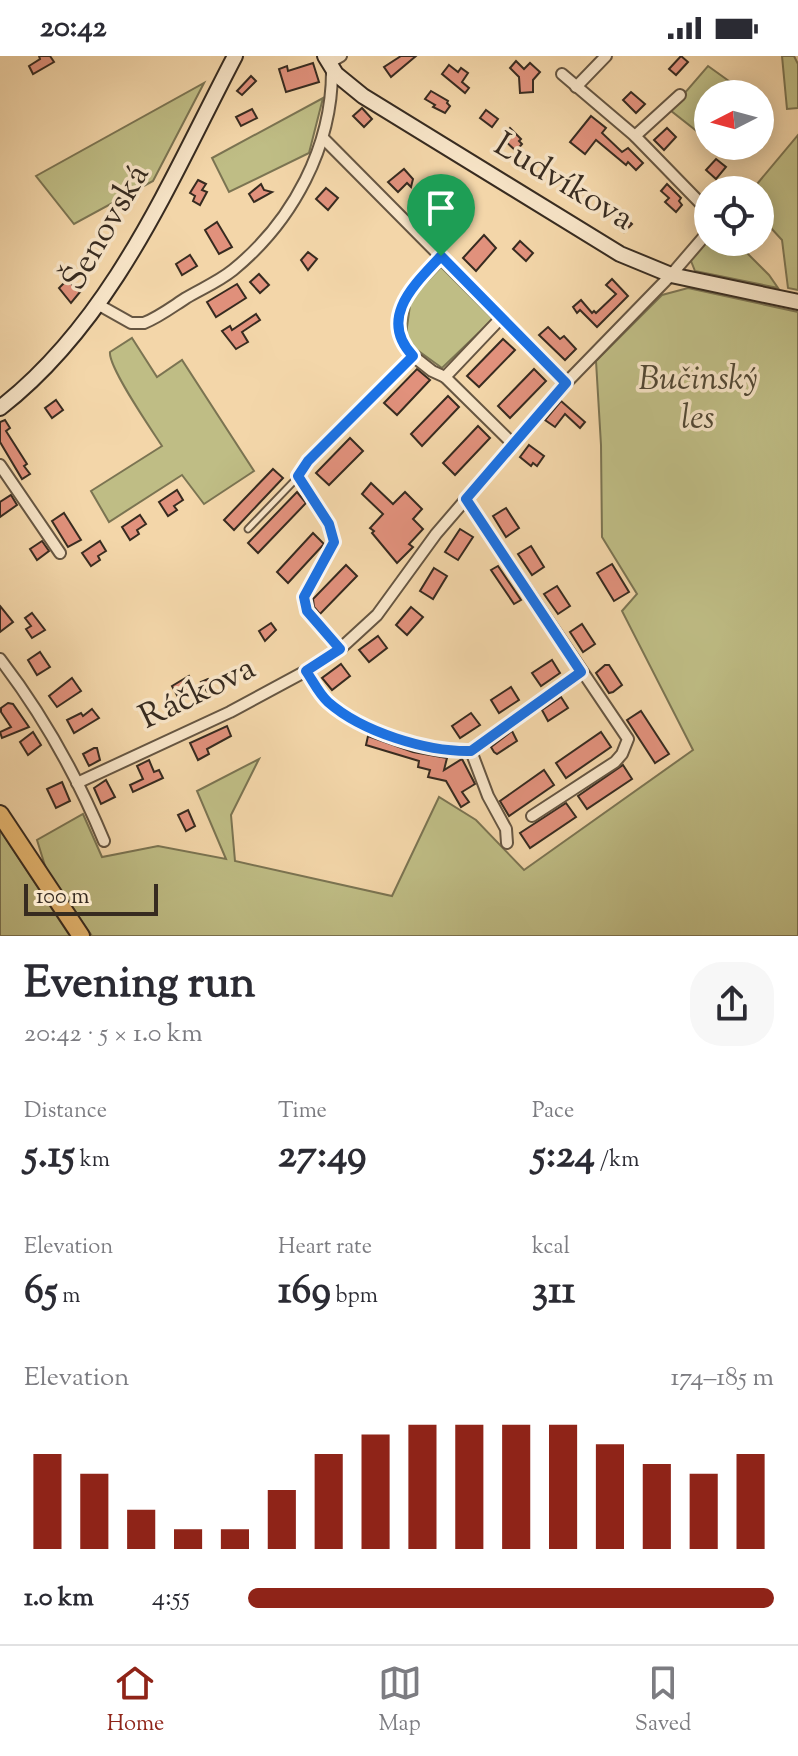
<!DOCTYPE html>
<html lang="en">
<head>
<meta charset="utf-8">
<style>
	:root { --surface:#fff; --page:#f7f7f7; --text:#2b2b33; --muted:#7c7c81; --line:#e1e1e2; --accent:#8f2418 }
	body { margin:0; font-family:"Sorts Mill Goudy",serif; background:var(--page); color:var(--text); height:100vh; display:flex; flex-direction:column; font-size:30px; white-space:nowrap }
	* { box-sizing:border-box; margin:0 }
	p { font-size:26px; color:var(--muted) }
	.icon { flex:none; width:44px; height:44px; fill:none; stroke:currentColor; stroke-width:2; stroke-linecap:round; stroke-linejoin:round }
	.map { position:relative; height:880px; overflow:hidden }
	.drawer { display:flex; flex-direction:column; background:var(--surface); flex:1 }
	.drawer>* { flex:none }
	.needle { width:52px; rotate:264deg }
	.controls { position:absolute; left:694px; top:24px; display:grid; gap:16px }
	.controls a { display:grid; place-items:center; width:80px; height:80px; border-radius:50%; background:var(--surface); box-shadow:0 4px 20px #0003; font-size:40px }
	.scale { position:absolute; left:24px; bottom:20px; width:134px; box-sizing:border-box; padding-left:8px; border:4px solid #372b20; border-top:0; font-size:22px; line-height:28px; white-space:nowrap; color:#372b20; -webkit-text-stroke:6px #f7e4c7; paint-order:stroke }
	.pin { position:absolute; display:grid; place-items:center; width:68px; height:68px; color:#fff; margin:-82px -34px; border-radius:50% 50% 50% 0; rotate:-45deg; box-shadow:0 0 8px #0007 }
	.pin .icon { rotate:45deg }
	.round { display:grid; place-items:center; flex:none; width:84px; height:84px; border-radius:32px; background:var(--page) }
	.summary { display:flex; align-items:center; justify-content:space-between; height:136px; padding:0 24px }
	h1 { font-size:44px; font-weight:700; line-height:60px }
	.metrics { display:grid; grid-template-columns:repeat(3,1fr); gap:12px; height:136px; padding:8px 24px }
	.metrics div { display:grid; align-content:center }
	.metrics b { font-size:40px; font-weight:700 }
	.metrics small { font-size:22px; font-weight:400 }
	.metrics p { font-size:22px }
	.chart { height:224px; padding:16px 24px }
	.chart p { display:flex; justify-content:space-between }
	.chart svg { width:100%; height:144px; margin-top:8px; stroke:var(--accent); stroke-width:6 }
	ul { padding:0 24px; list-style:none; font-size:26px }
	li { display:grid; grid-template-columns:128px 96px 1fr; align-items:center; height:60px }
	li i { height:20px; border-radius:10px; background:var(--accent) }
	.status { display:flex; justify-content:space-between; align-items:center; height:56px; padding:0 40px; background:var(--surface); direction:ltr }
	.status svg { height:22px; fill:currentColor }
	.tab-bar { display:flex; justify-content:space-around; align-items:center; height:112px; border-top:2px solid var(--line); background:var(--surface); font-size:22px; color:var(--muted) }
	.tab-bar a { display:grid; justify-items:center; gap:4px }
	.tab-bar .selected { color:var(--accent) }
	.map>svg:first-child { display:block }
	.green { fill:#bfbd85; stroke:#7b7452; stroke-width:2 }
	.building { fill:#e1917c; stroke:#372b20; stroke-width:2 }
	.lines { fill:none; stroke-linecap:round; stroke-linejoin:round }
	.lane-casing { stroke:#665642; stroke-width:9 }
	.street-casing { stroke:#665642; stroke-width:14 }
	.secondary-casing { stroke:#372b20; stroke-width:18 }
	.primary-casing { stroke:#372b20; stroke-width:20 }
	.lane { stroke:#f7e4c7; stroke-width:5 }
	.street { stroke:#f7e4c7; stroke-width:10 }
	.secondary { stroke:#f7e4c7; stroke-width:14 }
	.primary { stroke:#eabb74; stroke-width:16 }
	.route-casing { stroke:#fff; stroke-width:16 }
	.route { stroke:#1a73e8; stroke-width:10 }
	.labels { text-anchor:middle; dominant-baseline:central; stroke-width:7; stroke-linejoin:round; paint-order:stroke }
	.street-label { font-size:34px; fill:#372b20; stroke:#f7e4c7 }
	.park-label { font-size:34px; font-style:italic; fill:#524834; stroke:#f7e4c7 }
</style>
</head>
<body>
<div class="status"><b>20:42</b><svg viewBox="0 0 49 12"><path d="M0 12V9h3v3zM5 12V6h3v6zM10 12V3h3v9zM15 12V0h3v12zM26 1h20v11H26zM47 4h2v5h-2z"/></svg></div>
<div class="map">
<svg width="798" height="880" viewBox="0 0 798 880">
	<rect width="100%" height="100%" fill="#f3d6a9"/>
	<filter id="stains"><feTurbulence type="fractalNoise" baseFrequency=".0025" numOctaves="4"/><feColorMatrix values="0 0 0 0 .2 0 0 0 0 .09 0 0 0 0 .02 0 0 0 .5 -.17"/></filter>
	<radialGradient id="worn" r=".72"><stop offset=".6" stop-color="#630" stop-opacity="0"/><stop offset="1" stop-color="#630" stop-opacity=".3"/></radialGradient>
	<g class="green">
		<polygon points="782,0 794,0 798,8 798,52 787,53"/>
		<polygon points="708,10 747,38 708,38 708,84 670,54"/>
		<polygon points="204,27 153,125 74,168 36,120"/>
		<polygon points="323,42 309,97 229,136 212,102"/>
		<polygon points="798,79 798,234 788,232 782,184 760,160 760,134 752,134"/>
		<polygon points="708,181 708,186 736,186 769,219 778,232 695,215 689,200"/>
		<polygon points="441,211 493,263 442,312 413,291 406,278 411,242"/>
		<polygon points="688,232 798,256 798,880 92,880 46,813 37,784 83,758 102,801 158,790 226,803 197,735 259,703 231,759 235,805 392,840 439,741 476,764 524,814 693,694 622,555 637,538 602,481 601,389 596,305 662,239"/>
		<path d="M132,282l25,39 25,-17 72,111 -50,33 -22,-29 -73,47 -18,-31 71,-45c-11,-17 -54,-79 -52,-94z"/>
		<polygon points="0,774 70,880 0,880"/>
	</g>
	<g class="building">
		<polygon points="39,0 50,0 54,6 33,18 29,10 40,3"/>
		<polygon points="401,0 416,0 391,21 384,11"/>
		<polygon points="681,0 688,6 676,19 669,13"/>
		<polygon points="516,5 524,13 530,7 540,16 533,24 533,36 520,37 519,21 510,12"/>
		<polygon points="313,7 319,26 286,36 279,13 287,10 288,15"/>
		<polygon points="449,9 458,16 461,12 468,17 462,26 469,32 465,37 442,18"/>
		<polygon points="251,20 256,25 242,39 237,35"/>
		<polygon points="431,35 448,45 447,47 450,50 445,57 433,51 435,49 425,43"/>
		<polygon points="631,36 645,48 636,57 623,44"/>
		<polygon points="362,52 372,63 364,71 353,60"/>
		<polygon points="252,53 257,62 241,70 236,61"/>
		<polygon points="486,54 498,63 492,71 480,62"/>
		<polygon points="591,60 606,72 602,77 622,96 628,92 643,107 636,114 628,106 626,109 596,84 585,98 570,86"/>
		<polygon points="510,72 521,83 519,85 522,88 516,95 502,82"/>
		<polygon points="667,72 676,81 664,94 654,84"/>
		<polygon points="716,103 726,111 716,123 706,114"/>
		<polygon points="404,113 413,123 411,131 407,127 398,136 388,126"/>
		<polygon points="198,124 206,128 202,134 207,136 200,149 193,145 195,140 190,137"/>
		<polygon points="261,128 264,134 272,136 254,146 249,138"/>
		<polygon points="667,128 681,142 679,145 682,149 676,156 665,146 669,142 661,135"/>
		<polygon points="443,131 450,138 447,141 453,148 444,156 431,142"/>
		<polygon points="326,132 338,142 328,154 316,143"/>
		<polygon points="623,160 632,168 624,176 616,168"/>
		<polygon points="217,166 232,191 219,198 205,174"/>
		<polygon points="484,179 496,192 476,215 463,202"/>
		<polygon points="520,185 533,197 526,205 513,193"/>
		<polygon points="308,196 317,203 308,214 301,204"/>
		<polygon points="190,199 197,210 182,219 176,208"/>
		<polygon points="259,218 269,229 260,237 250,226"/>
		<polygon points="612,223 628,240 597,271 580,254 577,257 573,251 581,244 592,257 594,255 596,257 616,238 606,229"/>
		<polygon points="67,224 80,236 71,247 59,232"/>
		<polygon points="237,228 246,242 216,261 207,246"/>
		<polygon points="256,258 260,264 242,276 248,286 236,293 222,275 230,270 232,274"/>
		<polygon points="548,271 560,283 564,280 576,293 565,304 539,279"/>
		<polygon points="503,283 515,294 479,331 467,320"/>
		<polygon points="417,313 430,324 397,359 384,347"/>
		<polygon points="534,313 546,325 510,362 498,350"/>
		<polygon points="448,340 459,351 422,390 411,378"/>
		<polygon points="56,344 63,354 52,362 45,352"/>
		<polygon points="561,345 585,366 580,372 565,358 555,371 545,364"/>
		<polygon points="5,364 10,372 6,375 27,408 24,410 30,418 22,423 0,386 0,366"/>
		<polygon points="478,370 490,382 455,419 443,407"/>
		<polygon points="350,382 363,395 329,429 316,417"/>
		<polygon points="529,389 544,400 537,410 533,407 531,410 520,401"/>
		<polygon points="273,413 283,422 234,474 224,464"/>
		<polygon points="371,427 393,448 405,436 422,453 413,463 423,473 409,488 413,491 397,507 372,477 374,475 370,472 383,458 362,438"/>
		<polygon points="177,434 183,444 174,450 177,454 168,460 159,446"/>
		<polygon points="297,436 306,447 258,497 248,487"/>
		<polygon points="11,439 17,449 0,461 0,446"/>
		<polygon points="506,452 519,472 506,481 493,460"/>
		<polygon points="64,457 81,484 68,491 52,465"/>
		<polygon points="140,459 146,468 137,474 139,478 130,484 122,471"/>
		<polygon points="460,473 473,481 458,504 445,496"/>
		<polygon points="313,477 324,488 288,527 277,516"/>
		<polygon points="42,485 49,495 37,504 30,493"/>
		<polygon points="100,485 106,495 98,500 100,504 91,510 82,497"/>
		<polygon points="531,490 544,511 532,519 518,498"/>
		<polygon points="612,508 629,536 614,545 597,517"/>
		<polygon points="346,509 357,520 320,558 314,551 313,543"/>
		<polygon points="498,510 521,544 514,548 491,514"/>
		<polygon points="434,512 447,520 433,543 420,535"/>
		<polygon points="557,530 570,550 558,558 544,538"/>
		<polygon points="0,550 13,566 0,576"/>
		<polygon points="411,551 423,561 407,579 396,569"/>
		<polygon points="32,557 45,574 32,582 26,573 31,570 25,562"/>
		<polygon points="271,567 276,574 265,585 259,575"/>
		<polygon points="582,568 595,588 583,596 570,576"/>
		<polygon points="378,580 387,592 369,606 359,594"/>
		<polygon points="40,596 50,611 37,619 28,604"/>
		<polygon points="552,604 560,617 541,630 532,617"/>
		<polygon points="341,608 350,620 332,634 322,622"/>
		<polygon points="605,609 609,609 622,629 613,636 609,637 596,617"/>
		<polygon points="189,620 196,633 178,641 172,630"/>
		<polygon points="72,622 81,635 57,651 49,640"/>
		<polygon points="208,623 217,638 211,642 201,626"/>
		<polygon points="511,631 519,644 499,657 491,644"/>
		<polygon points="561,641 568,652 548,665 542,654"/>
		<polygon points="8,647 13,648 29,671 2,682 0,676 11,671 1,656 1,652"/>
		<polygon points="92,653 99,662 74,677 67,664 81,657 83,660"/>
		<polygon points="641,655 669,698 655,707 627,664"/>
		<polygon points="471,657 480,669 460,682 452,670"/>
		<polygon points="227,670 231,680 207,693 209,698 198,704 190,687"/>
		<polygon points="512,675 517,685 497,698 494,696 491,691"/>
		<polygon points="33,676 41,689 28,699 20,686"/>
		<polygon points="601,676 611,691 566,722 556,707"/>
		<polygon points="368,680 413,696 447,702 444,714 462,703 475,728 462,736 469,746 461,751 446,725 428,721 430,714 418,711 419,705 366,689"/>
		<polygon points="94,692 97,692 100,704 89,710 83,698"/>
		<polygon points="149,704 154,716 159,714 163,722 133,736 130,729 143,723 137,710"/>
		<polygon points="623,709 632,723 587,753 578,740"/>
		<polygon points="544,714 554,729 509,760 500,745"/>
		<polygon points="106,724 115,741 101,748 94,732"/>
		<polygon points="62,726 70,745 56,752 47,733"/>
		<polygon points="566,747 576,761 530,792 520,777"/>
		<polygon points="188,754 195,770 186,775 178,759"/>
	</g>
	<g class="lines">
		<g class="lane-casing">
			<polyline id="lane" points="248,473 297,422"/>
		</g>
		<g class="street-casing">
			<g id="street">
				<polyline points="329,7 341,0"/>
				<polyline points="562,18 635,80 708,155"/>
				<polyline points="576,31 606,0"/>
				<polyline points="635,80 680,39"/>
				<polyline points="323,82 566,327"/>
				<path d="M99,249l32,18h13c15,-6 28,-16 42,-25 15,-9 32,-16 47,-28 60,-49 100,-124 99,-202"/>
				<polyline points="413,300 432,315 445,321 513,388"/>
				<polyline points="445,321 501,262"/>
				<polyline points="0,409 60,497"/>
				<polyline points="466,443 628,683 622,698 615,706 532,760"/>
				<path d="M340,593l-33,-38 -3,-14 30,-55 -5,-18 -31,-48 10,-15 105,-105c-36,-38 2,-72 28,-100"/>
				<path d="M0,603c43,56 77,117 104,182"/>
				<path d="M306,615c7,10 13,23 22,31 33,30 99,50 143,49l17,45 18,33 1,14"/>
				<polyline points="471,695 581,616"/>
				<polyline points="77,727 230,656 306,615 340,593 377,559 436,478 566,327 671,219 708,176"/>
			</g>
		</g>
		<g class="secondary-casing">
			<g id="secondary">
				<polyline points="325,0 336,18 363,40 620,198 671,219 798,246"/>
				<path d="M0,352c114,-89 170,-228 235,-352"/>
			</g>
		</g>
		<g class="primary-casing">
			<polyline id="primary" points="0,758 81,880"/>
		</g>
		<use href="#lane" class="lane"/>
		<use href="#street" class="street"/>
		<use href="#secondary" class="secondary"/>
		<use href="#primary" class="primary"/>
	</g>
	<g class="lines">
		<g class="route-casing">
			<path id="route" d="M441,200l125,127 -100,116 115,173 -110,79c-44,1 -109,-19 -143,-49 -9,-8 -15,-21 -22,-31l34,-22 -33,-38 -3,-14 30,-55 -5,-18 -31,-48 10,-15 105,-105c-36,-38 2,-72 28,-100z"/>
		</g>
		<use href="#route" class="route"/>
	</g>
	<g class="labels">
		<g class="street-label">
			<text transform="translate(563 127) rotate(31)">Ludvíkova</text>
			<text transform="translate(107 172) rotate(-60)">Šenovská</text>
			<text transform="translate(198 638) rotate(-26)">Ráčkova</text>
		</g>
		<g class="park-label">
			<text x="698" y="324">Bučinský<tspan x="698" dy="39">les</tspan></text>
		</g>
	</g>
	<rect width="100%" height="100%" filter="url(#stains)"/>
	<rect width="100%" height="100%" fill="url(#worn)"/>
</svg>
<div class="controls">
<a><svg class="needle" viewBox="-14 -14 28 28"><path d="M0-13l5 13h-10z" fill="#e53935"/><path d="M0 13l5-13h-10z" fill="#7c7c81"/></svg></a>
<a><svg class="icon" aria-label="locate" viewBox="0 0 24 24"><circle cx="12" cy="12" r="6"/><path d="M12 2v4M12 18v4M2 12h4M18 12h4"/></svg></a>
</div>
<div class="scale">100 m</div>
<div class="pin" style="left:441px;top:200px;background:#1e9e55"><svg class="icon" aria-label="arrive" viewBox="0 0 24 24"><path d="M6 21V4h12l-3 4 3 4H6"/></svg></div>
</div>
<section class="drawer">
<div class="summary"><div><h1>Evening run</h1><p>20:42 · 5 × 1.0 km</p></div><a class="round"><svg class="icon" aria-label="share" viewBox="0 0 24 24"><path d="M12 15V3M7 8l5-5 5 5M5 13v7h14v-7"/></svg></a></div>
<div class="metrics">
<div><p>Distance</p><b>5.15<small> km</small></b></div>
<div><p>Time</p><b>27:49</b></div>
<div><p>Pace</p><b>5:24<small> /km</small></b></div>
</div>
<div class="metrics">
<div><p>Elevation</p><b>65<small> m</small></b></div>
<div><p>Heart rate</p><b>169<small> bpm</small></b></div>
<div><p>kcal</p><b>311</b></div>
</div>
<div class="chart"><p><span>Elevation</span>174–185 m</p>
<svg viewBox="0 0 160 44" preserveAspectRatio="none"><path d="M5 44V15M15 44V21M25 44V32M35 44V38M45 44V38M55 44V26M65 44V15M75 44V9M85 44V6M95 44V6M105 44V6M115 44V6M125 44V12M135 44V18M145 44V21M155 44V15"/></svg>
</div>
<ul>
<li><b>1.0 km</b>4:55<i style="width:100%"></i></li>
</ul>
</section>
<nav class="tab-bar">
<a class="selected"><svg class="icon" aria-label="home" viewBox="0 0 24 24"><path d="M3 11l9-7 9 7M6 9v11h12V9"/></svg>Home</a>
<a><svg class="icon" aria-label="map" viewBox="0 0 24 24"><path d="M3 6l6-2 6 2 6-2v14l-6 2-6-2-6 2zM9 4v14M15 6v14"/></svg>Map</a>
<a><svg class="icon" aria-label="saved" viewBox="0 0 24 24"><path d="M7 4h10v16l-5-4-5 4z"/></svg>Saved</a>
</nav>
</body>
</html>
